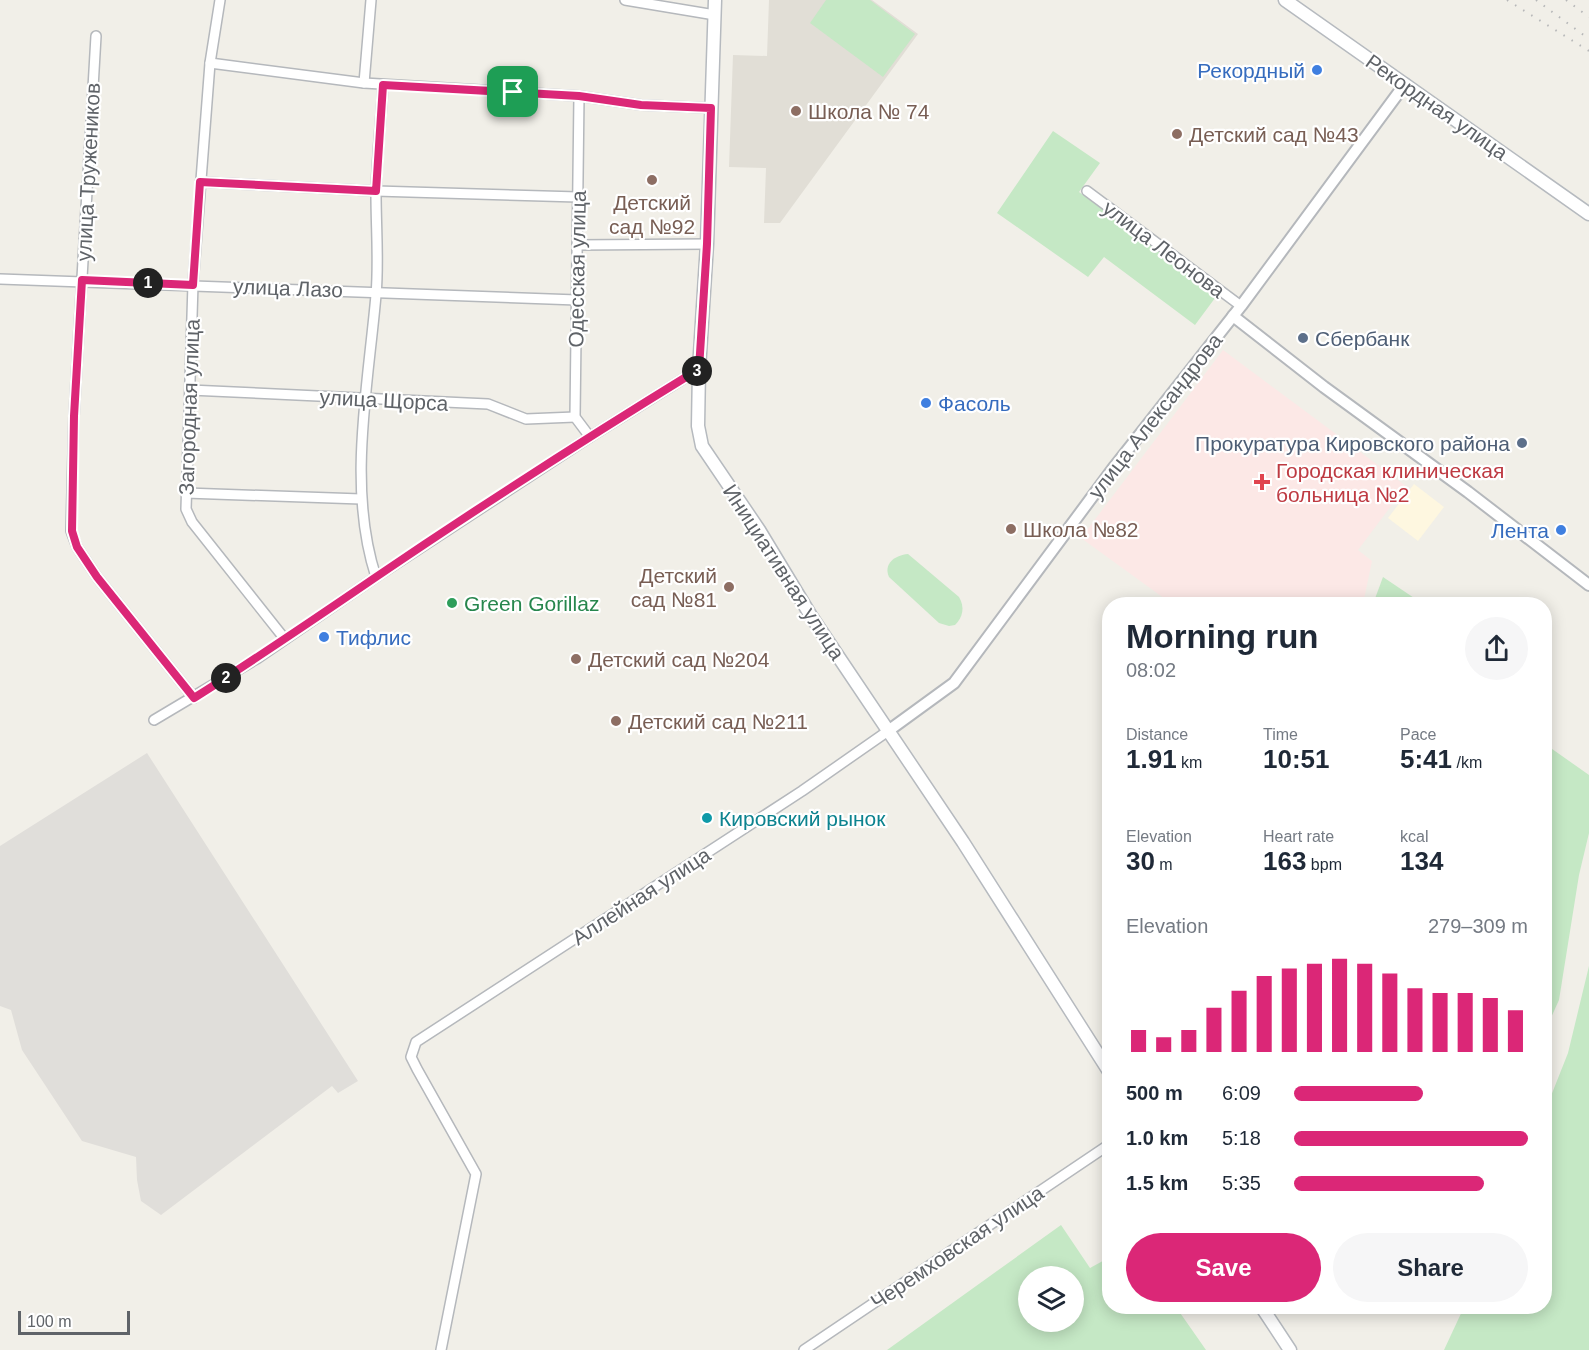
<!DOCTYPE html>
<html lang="en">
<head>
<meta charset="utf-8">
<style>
	:root { --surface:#fff; --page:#f6f6f7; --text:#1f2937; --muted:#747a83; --accent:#db2777 }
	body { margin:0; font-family:Arial,sans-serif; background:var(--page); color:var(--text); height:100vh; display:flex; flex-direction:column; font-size:22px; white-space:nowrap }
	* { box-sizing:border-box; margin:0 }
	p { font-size:20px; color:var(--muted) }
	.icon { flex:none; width:33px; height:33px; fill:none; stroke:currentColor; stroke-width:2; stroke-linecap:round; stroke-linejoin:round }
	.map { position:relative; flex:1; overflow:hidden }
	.details { position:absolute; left:1102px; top:597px; width:450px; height:717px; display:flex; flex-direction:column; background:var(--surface); border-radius:24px; box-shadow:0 3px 15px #0003 }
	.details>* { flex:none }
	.controls { position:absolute; left:1018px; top:1266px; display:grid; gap:12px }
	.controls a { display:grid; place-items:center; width:66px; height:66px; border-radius:50%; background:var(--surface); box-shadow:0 3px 15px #0003; font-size:30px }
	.scale { position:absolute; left:18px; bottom:15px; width:112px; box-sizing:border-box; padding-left:6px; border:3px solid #5f6368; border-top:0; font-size:16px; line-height:21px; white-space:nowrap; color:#5f6368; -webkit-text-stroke:4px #fff; paint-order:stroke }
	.pin { position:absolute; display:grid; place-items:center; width:51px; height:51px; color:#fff; margin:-26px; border-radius:12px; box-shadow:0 3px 9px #0006 }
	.km { position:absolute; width:30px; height:30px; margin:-15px; border-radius:50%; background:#222; color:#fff; font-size:16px; line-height:30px; text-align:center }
	.round { display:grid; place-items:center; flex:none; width:63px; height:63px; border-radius:32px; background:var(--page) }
	.overview { display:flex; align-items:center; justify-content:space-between; height:102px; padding:0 24px }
	h1 { font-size:33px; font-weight:700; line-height:45px }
	.figures { display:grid; grid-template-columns:repeat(3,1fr); gap:9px; height:102px; padding:6px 24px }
	.figures div { display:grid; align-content:center }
	.figures b { font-size:26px; font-weight:700 }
	.figures small { font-size:16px; font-weight:400 }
	.figures p { font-size:16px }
	.chart { height:168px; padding:12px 24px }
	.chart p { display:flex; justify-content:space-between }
	.chart svg { width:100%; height:108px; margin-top:6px; stroke:var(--accent); stroke-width:6 }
	.primary-button { display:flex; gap:12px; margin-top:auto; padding:12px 24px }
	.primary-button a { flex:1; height:69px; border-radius:36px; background:var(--accent); color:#fff; font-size:24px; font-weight:700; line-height:69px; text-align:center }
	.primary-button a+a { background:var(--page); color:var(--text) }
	ul { padding:0 24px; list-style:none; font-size:20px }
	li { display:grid; grid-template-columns:96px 72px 1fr; align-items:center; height:45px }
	li i { height:15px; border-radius:8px; background:var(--accent) }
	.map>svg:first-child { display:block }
	.commercial { fill:#fef7e0 }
	.industrial { fill:#e0deda }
	.education { fill:#e1ded6 }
	.medical { fill:#fce8e6 }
	.green { fill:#c5e8c5; fill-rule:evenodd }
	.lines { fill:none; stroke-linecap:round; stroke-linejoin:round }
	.minor-casing { stroke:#b5b8bc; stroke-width:12 }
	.tertiary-casing { stroke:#b5b8bc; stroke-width:14 }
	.secondary-casing { stroke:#b6babf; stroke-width:15 }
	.minor { stroke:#fff; stroke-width:9 }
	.tertiary { stroke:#fff; stroke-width:10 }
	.secondary { stroke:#fff; stroke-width:12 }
	.rail { stroke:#b6b7b8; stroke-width:2; stroke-dasharray:1.5 8; stroke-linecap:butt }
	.route-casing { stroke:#fff; stroke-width:12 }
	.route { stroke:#db2777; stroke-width:8 }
	.shop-dot { fill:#3f7fe0; stroke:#fff; stroke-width:2 }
	.education-dot { fill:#8d6e63; stroke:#fff; stroke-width:2 }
	.service-dot { fill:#5c6f8a; stroke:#fff; stroke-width:2 }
	.health-dot { fill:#e0444e; stroke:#fff; stroke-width:2 }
	.leisure-dot { fill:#2e9e5b; stroke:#fff; stroke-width:2 }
	.culture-dot { fill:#0f9aa8; stroke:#fff; stroke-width:2 }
	.labels { text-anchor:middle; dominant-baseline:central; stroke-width:4.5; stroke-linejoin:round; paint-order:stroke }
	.shop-label { font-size:21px; fill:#366cbe; stroke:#fff; text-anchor:end }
	.street-label { font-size:21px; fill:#5f6368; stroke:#fff }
	.education-label { font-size:21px; fill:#785e54; stroke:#fff; text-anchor:start }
	.service-label { font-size:21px; fill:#4e5e75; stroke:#fff; text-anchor:start }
	.health-label { font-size:21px; fill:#be3a42; stroke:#fff; text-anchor:start }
	.leisure-label { font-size:21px; fill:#27864d; stroke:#fff; text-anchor:start }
	.culture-label { font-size:21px; fill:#0d838f; stroke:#fff; text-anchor:start }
</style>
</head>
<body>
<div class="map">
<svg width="1589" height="1350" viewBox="0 0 1589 1350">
	<rect width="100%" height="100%" fill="#f1efe8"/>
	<polygon class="commercial" points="1414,484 1444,507 1418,541 1388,518"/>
	<polygon class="industrial" points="147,753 358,1081 338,1093 332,1086 161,1215 141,1201 137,1180 136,1157 82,1141 22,1050 11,1010 0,1006 0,846"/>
	<polygon class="education" points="769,0 872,0 918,34 780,223 764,223 766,168 729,167 733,55 767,56"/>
	<polygon class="medical" points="1223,350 1406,486 1358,550 1372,561 1363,604 1172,604 1081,538"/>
	<g class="green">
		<polygon points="826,0 870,0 915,34 883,77 810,23"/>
		<polygon points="1053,131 1100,163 1079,192 1218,294 1195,325 1104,257 1088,277 997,213"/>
		<path d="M908,554l51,43c6,10 4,20 -4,28l-6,1 -10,-3 -50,-46c-6,-13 6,-22 19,-23z"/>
		<polygon points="1383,577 1423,604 1373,604"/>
		<polygon points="1545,744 1589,775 1589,833 1579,875 1559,1000 1545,1031"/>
		<polygon points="1589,966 1589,1350 1444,1350 1464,1307 1545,1306 1545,1111 1568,1053"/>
		<path d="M1061,1225l29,43 20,-11v49l66,1 30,43h-319zM1029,1276h45v46h-45z"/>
	</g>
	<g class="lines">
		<g class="minor-casing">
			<g id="minor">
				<polyline points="220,0 210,63 193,284 186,509 192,522 284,638"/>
				<polyline points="625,0 715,15"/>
				<polyline points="96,36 74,416 71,531 77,547 97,577 194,698"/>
				<polyline points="210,63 364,83 579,96 641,105 711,108"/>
				<polyline points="364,83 371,0"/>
				<polyline points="579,96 575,417 590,437"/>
				<polyline points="200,182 376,191 578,197"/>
				<polyline points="1087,191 1241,306"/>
				<polyline points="577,245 707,244"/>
				<polyline points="0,279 577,300"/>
				<polyline points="190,390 488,404 526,419 575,417"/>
				<polyline points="186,493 361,499"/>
				<path d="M376,577c-29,-89 -8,-190 0,-282 3,-33 0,-67 0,-101 1,-36 5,-73 7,-109"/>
				<polyline points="154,720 258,658 376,577 590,437 699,369"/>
				<polyline points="441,1350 476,1174 417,1069 411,1057 416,1042 802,791 888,731"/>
				<polyline points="804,1350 1110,1144"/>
			</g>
		</g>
		<g class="tertiary-casing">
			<g id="tertiary">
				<polyline points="1233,316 1324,387 1468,492 1589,585"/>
				<polyline points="888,731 954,683 1115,466 1241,306 1405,84"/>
			</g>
		</g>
		<g class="secondary-casing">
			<g id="secondary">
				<polyline points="715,0 707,244 699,369 698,426 702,446 759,530 811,616 963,842 1110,1073"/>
				<polyline points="1285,0 1589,214"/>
				<polyline points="1261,1306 1290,1350"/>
			</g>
		</g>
		<use href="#minor" class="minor"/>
		<use href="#tertiary" class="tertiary"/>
		<use href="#secondary" class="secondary"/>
		<g class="rail">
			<polyline points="1507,0 1589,51"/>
			<polyline points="1536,0 1589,39"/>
			<polyline points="1566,0 1589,17"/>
		</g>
	</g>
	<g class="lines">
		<g class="route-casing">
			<path id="route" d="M383,85l196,11 62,9 70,3 -4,136 -8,125c-109,67 -217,136 -323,208 -60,41 -120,82 -182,121l-97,-121 -20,-30 -5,-16 2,-115 8,-136 111,5 7,-103 176,9z"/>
		</g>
		<use href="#route" class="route"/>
	</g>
	<g class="shop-dot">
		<circle cx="1317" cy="70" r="6"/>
		<circle cx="926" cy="403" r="6"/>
		<circle cx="1561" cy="530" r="6"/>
		<circle cx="324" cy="637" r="6"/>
	</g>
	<g class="education-dot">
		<circle cx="796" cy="111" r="6"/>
		<circle cx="1177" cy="134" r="6"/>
		<circle cx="652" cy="180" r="6"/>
		<circle cx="1011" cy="529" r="6"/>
		<circle cx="729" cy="587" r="6"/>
		<circle cx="576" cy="659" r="6"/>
		<circle cx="616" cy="721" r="6"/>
	</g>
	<g class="service-dot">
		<circle cx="1303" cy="338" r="6"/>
		<circle cx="1522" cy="443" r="6"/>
	</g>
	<path class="health-dot" d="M1259 473h6v6h6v6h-6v6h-6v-6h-6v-6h6z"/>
	<circle class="leisure-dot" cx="452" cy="603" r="6"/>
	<circle class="culture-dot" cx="707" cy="818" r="6"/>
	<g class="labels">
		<g class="shop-label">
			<text x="1305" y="70">Рекордный</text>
			<text x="938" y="403" text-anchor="start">Фасоль</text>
			<text x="1549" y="530">Лента</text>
			<text x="336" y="637" text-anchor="start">Тифлис</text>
		</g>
		<g class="street-label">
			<text transform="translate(1437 107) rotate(35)">Рекордная улица</text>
			<text transform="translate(88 172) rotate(-87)">улица Тружеников</text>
			<text transform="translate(1164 249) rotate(37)">улица Леонова</text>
			<text transform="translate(577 269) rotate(-89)">Одесская улица</text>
			<text transform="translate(288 288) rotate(2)">улица Лазо</text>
			<text transform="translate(384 400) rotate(3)">улица Щорса</text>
			<text transform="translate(189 407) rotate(-88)">Загородная улица</text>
			<text transform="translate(1155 416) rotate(-52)">улица Александрова</text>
			<text transform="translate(784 572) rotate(57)">Инициативная улица</text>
			<text transform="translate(641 896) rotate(-33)">Аллейная улица</text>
			<text transform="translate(957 1247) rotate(-34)">Черемховская улица</text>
		</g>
		<g class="education-label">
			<text x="808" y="111">Школа № 74</text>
			<text x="1189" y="134">Детский сад №43</text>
			<text x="652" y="202" text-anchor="middle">Детский<tspan x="652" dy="24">сад №92</tspan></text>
			<text x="1023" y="529">Школа №82</text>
			<text x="717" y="575" text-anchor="end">Детский<tspan x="717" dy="24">сад №81</tspan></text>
			<text x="588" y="659">Детский сад №204</text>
			<text x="628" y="721">Детский сад №211</text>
		</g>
		<g class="service-label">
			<text x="1315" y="338">Сбербанк</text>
			<text x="1510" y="443" text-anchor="end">Прокуратура Кировского района</text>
		</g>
		<g class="health-label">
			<text x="1276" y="470">Городская клиническая<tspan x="1276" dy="24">больница №2</tspan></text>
		</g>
		<g class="leisure-label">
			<text x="464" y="603">Green Gorillaz</text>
		</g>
		<g class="culture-label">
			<text x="719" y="818">Кировский рынок</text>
		</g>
	</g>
</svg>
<div class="controls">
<a><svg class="icon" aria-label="layers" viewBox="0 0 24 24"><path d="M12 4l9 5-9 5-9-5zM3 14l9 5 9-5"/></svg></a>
</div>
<div class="scale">100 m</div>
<div class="pin" style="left:513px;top:92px;background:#1e9e55"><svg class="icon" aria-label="arrive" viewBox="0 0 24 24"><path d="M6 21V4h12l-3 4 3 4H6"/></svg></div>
<b class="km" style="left:148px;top:283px">1</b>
<b class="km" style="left:226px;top:678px">2</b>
<b class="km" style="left:697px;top:371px">3</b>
<section class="details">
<div class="overview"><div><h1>Morning run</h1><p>08:02</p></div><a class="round"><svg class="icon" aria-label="share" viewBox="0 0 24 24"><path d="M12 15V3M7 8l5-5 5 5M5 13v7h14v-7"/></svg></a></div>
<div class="figures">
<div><p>Distance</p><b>1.91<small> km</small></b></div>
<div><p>Time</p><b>10:51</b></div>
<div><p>Pace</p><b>5:41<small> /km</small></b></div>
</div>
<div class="figures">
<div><p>Elevation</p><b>30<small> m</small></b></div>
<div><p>Heart rate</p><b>163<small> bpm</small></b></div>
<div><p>kcal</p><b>134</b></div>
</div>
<div class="chart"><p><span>Elevation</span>279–309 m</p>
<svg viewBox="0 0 160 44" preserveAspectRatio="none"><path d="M5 44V35M15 44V38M25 44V35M35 44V26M45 44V19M55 44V13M65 44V10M75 44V8M85 44V6M95 44V8M105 44V12M115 44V18M125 44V20M135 44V20M145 44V22M155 44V27"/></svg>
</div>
<ul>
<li><b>500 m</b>6:09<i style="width:55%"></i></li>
<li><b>1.0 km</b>5:18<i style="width:100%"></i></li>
<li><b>1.5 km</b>5:35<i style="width:81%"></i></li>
</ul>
<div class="primary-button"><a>Save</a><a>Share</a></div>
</section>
</div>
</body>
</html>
